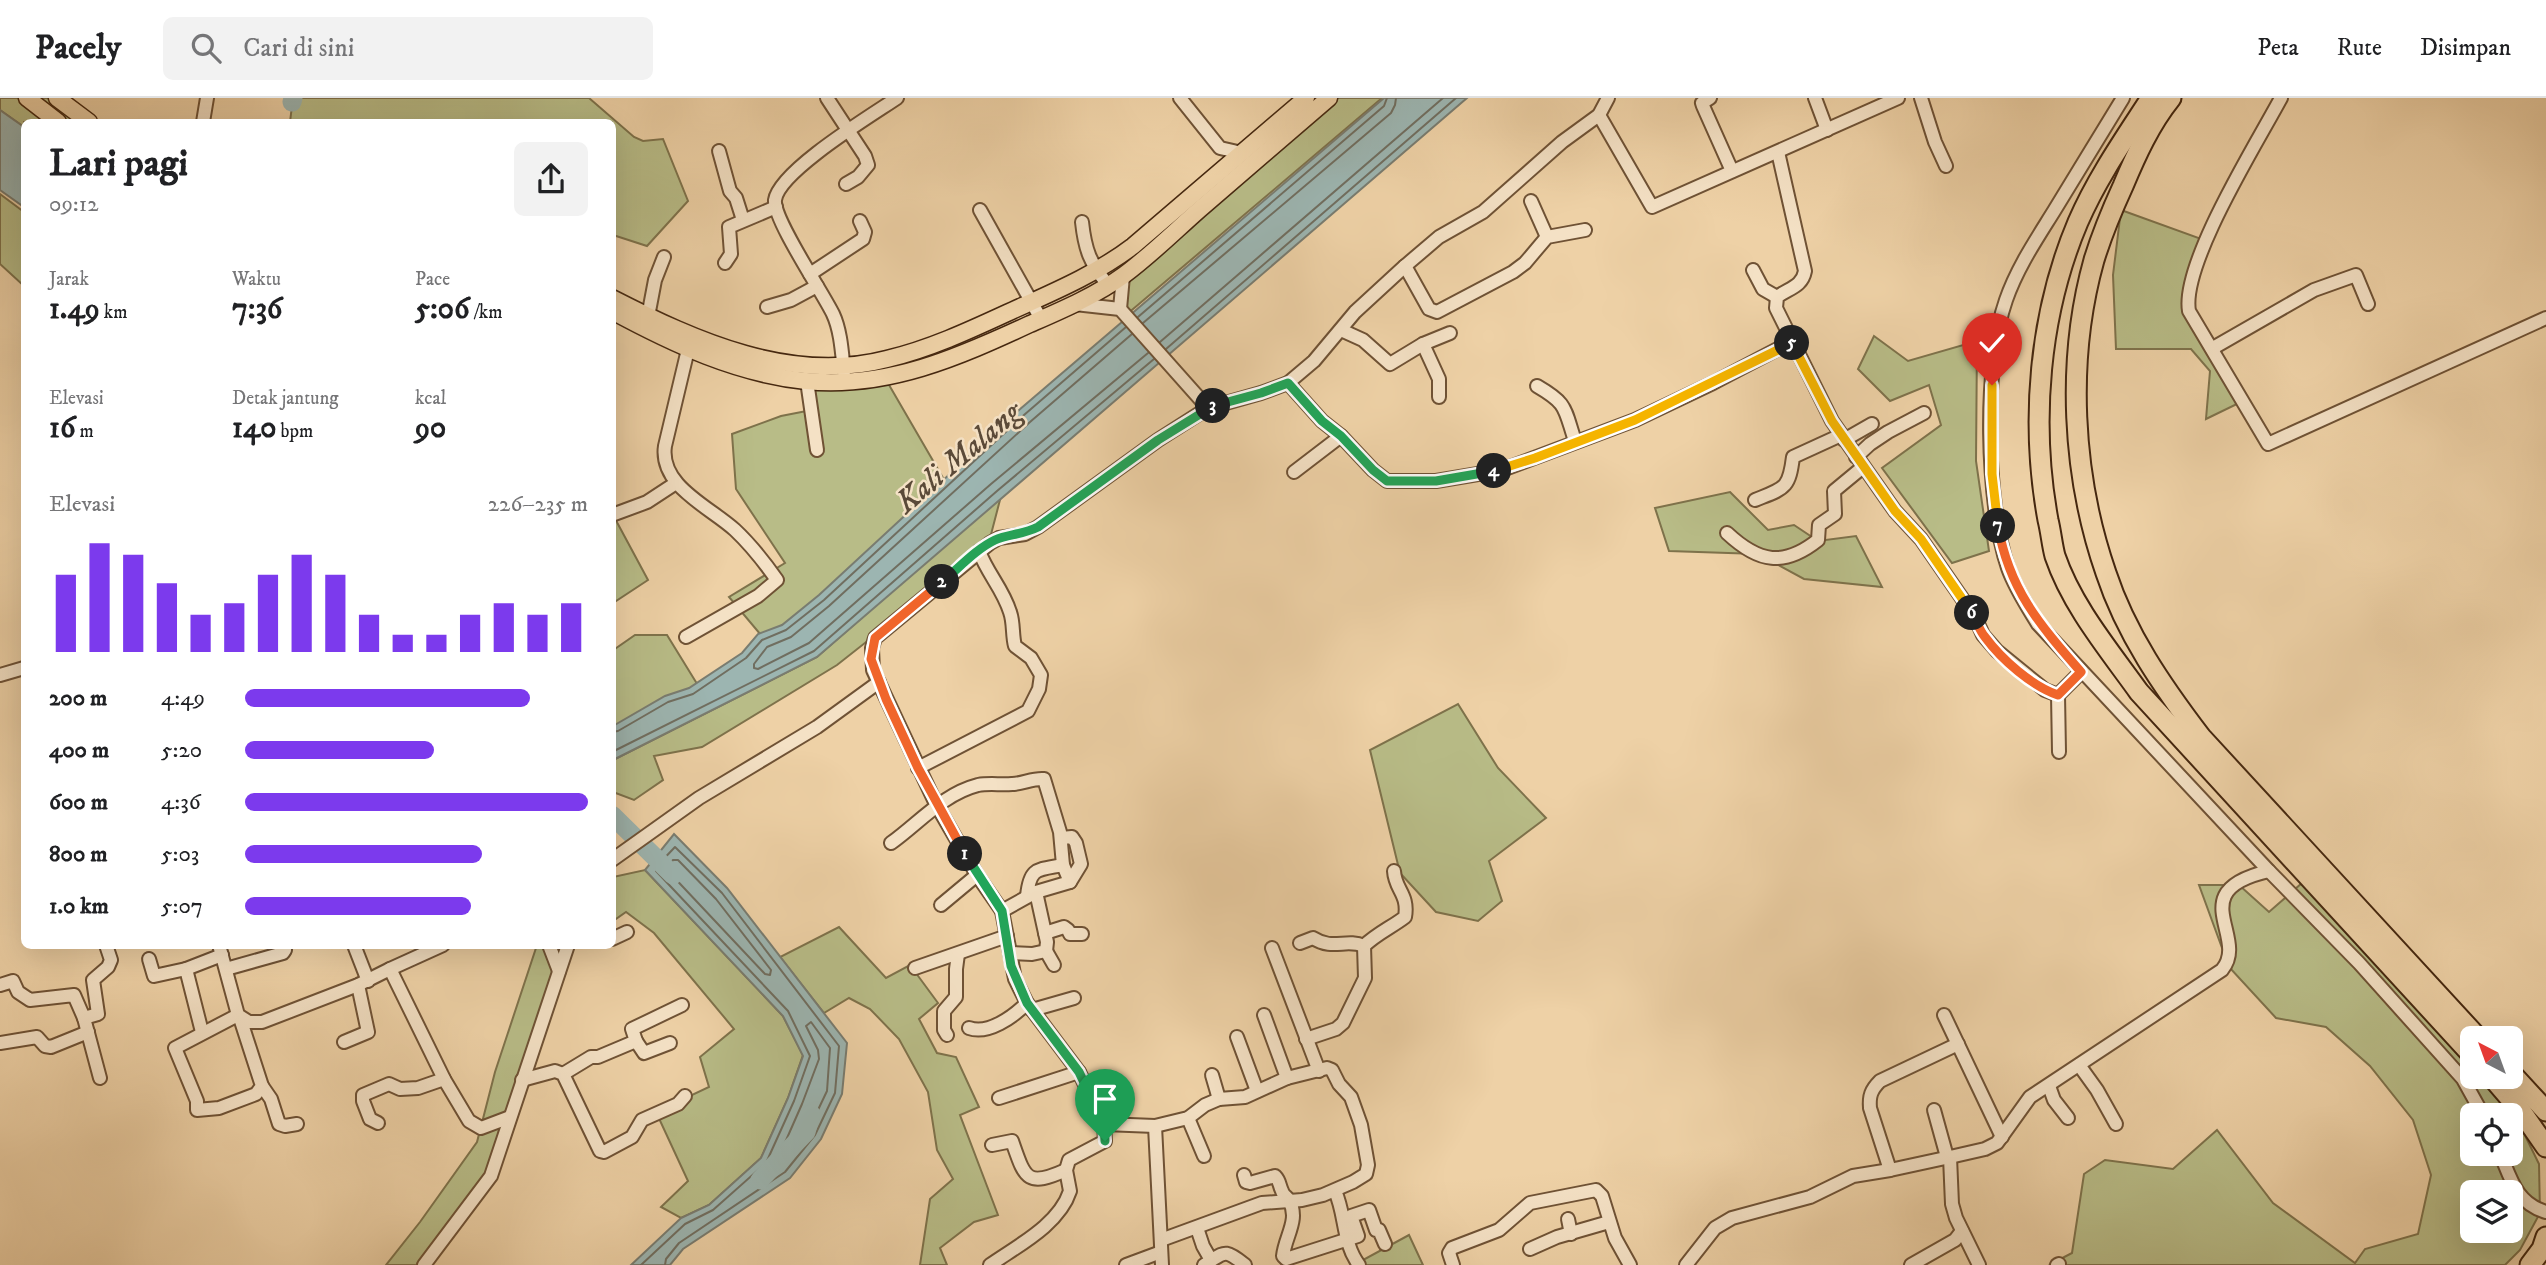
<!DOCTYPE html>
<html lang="id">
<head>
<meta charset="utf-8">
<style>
	:root { --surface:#fff; --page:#f2f2f2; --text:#202124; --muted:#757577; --line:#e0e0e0; --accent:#7c3aed }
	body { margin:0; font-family:"IM FELL DW Pica",serif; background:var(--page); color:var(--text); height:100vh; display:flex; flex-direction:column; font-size:26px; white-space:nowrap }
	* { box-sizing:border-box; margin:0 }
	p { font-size:23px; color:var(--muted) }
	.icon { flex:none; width:38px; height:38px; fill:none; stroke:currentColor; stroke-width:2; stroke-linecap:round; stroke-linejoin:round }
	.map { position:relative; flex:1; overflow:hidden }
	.drawer { position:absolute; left:21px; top:21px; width:595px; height:830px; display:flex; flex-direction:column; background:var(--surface); border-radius:10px; box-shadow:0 7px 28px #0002 }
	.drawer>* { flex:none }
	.needle { width:46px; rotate:319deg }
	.tools { position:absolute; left:2460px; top:928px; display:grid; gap:14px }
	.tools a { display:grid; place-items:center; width:63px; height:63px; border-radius:10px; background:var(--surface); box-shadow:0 7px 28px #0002; font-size:35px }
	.pin { position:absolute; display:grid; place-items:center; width:60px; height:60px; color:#fff; margin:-72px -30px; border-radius:50% 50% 50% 0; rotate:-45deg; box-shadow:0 0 7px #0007 }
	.pin .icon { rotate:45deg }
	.km { position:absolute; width:35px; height:35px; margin:-18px; border-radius:50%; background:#222; color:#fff; font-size:19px; line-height:35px; text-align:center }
	.round { display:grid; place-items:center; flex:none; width:74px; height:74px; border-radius:10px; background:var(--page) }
	.overview { display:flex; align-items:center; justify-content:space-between; height:119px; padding:0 28px }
	h1 { font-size:38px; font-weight:800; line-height:52px }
	.stats { display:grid; grid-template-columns:repeat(3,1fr); gap:10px; height:119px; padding:7px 28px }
	.stats div { display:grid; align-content:center }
	.stats b { font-size:30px; font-weight:800 }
	.stats small { font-size:19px; font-weight:400 }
	.stats p { font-size:19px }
	.chart { height:196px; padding:14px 28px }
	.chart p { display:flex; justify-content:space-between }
	.chart svg { width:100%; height:126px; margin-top:7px; stroke:var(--accent); stroke-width:6 }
	ul { padding:0 28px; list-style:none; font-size:23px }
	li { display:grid; grid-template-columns:112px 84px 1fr; align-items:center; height:52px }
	li i { height:18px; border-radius:9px; background:var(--accent) }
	header { display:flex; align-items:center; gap:42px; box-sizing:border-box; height:98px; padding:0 35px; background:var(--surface); border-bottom:2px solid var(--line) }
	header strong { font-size:33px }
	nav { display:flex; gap:38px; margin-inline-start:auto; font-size:24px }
	.search { width:490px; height:63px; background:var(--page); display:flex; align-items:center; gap:18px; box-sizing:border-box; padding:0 24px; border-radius:10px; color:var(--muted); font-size:26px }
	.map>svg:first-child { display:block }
	.green { fill:#b8bc87; stroke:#7e724b; stroke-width:2; fill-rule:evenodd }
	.water { fill:#9cb5b1; stroke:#797c70; stroke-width:2 }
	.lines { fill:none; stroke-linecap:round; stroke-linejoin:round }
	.shore { stroke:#706e60; stroke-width:2 }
	.river { stroke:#9cb5b1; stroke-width:19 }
	.minor-casing { stroke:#6f5235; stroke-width:16 }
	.major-casing { stroke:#45270f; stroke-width:19 }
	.highway-casing { stroke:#45270f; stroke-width:23 }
	.minor { stroke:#f4e1c5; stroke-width:12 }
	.major { stroke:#eed1a6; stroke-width:16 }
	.highway { stroke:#eed1a6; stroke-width:19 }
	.split-1-casing { stroke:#fff; stroke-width:14 }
	.split-2-casing { stroke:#fff; stroke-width:14 }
	.split-3-casing { stroke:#fff; stroke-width:14 }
	.split-4-casing { stroke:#fff; stroke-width:14 }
	.split-5-casing { stroke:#fff; stroke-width:14 }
	.split-6-casing { stroke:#fff; stroke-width:14 }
	.split-7-casing { stroke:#fff; stroke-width:14 }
	.split-8-casing { stroke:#fff; stroke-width:14 }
	.split-1 { stroke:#22a559; stroke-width:9 }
	.split-2 { stroke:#f0652b; stroke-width:9 }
	.split-3 { stroke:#22a559; stroke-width:9 }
	.split-4 { stroke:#22a559; stroke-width:9 }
	.split-5 { stroke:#f5b400; stroke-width:9 }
	.split-6 { stroke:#f5b400; stroke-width:9 }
	.split-7 { stroke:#f0652b; stroke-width:9 }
	.split-8 { stroke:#f5b400; stroke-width:9 }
	.labels { text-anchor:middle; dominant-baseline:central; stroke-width:5; stroke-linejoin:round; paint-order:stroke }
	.water-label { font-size:32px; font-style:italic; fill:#5b4a38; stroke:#f4e1c5 }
</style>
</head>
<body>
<header>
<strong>Pacely</strong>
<div class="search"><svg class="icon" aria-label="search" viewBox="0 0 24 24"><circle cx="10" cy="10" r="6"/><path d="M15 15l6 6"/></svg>Cari di sini</div>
<nav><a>Peta</a><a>Rute</a><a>Disimpan</a></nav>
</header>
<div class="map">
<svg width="2546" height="1167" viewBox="0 0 2546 1167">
	<rect width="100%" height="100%" fill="#eed1a6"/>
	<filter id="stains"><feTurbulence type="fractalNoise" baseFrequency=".00286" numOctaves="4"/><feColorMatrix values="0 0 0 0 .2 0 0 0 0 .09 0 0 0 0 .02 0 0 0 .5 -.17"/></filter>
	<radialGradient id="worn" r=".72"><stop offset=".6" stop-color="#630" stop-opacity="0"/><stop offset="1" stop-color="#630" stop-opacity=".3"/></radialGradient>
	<g class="green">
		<polygon points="0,0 57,0 89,24 24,24 24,29 0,12"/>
		<polygon points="293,0 589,0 634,39 643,43 663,41 688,103 647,148 613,137 612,24 290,24"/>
		<polygon points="1329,0 1382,0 1126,217 1123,178"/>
		<polygon points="0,96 24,114 24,188 0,166"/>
		<polygon points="2121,112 2207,143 2188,203 2239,305 2206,321 2210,273 2191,251 2116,251 2113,177"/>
		<polygon points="1874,238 1908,263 1977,243 1976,363 1989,453 1952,465 1882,370 1941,327 1929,287 1890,303 1858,271"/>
		<polygon points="810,280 885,280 957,404 771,549 729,499 785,465 736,391 732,336 781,318 817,311"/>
		<polygon points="1730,394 1768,432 1794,427 1818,443 1856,438 1882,489 1804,481 1758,456 1669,453 1655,410"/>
		<polygon points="1001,398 988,448 837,567 702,649 654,658 663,682 634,702 613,694 613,662 817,559"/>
		<polygon points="612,415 648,482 613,505 612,505"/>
		<polygon points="635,537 667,537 707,602 613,645 612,553"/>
		<polygon points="1458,606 1498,670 1546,720 1489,763 1502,803 1478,823 1436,814 1400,775 1370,652"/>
		<polygon points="645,772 783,918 803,957 788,1000 761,1060 709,1107 681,1120 661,1109 688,1083 656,1014 709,989 700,959 734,931 654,835 626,814 613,823 613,779"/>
		<path d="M2302,785l171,186v7h7l35,39 24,49 1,49 -20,37 -15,15h-456l23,-12 12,-79 21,-14 68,9 44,-39 56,73 82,60 10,-14 53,-15 13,-59 -18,-55 -43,-54 -44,-39 -50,-9 -47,-51 -30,-82h40l30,27zM2473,1017h38v38h-38zM2473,1094h38v38h-38z"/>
		<polygon points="839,829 886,880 910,867 938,905 919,921 937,955 956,959 979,1009 960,1017 998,1117 974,1124 940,1150 947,1167 920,1167 930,1101 953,1081 937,1052 928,994 899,941 870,911 849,900 824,915 780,859"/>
		<polygon points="537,847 565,847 537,920 524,972 499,1031 496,1063 423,1167 386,1167 420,1124 477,1044 495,974"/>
		<polygon points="1409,1137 1423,1167 1354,1167"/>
	</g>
	<g class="water">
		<polygon points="1384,0 1467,0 817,559 613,662 613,628 665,598 689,590 742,555 758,536 782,527 819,497 1019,312"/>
		<polygon points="0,12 24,29 24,109 0,92"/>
		<polygon points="674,736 727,790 847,945 842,996 821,1041 790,1080 683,1151 670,1167 631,1167 681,1120 709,1107 761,1060 788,1000 803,958 783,918 645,772"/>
	</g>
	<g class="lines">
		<g class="shore">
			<polyline points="1138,219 1384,8 1387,0"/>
			<polyline points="1143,225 1391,15 1395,7 1396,0"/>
			<polyline points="1132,236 1030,324 829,508 791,539 767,549 754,566 754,570 758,571 809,545 991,386 1148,255"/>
			<polyline points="1160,244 1443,0"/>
			<polyline points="1166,251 1456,0"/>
			<polyline points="612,634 618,633 668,604 693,596 746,560 762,542 786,532 824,502 1024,317 1126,229"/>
			<polyline points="612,654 814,553 997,393 1154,261"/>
			<polygon points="673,762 678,762 716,801 771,872 770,877 765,876 668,773 667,769"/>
			<polygon points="811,924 830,950 827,993 808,1033 783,1060 780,1056 802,1006 819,961 818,952 806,928"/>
			<polyline points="641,1167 685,1126 713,1112 766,1065 794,1003 810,958 788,913 656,773 656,769 675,749 722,795 839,948 835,995 815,1037 785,1074 679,1145 666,1161 665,1167"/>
		</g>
		<g class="river">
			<polyline points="292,4 293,0"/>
			<polyline points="612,717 673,777"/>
			<polyline points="760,1082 806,1034 811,1016"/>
		</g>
		<g class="minor-casing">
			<g id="minor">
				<polyline points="827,0 865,58 868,67 858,79 846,86"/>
				<polyline points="1180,0 1220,50 1242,55"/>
				<polyline points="1710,0 1702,5 1703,8 1732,73"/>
				<polyline points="1815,0 1827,32"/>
				<polyline points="1921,0 1935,44 1946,68"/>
				<path d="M2123,0c-23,38 -46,75 -69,113 -18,29 -37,57 -48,89 -23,65 -20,203 2,268 7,20 19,38 30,56l231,247 90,92 104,116 20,36"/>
				<path d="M2281,0c-24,45 -100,166 -92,213l79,133 278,-126"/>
				<polyline points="1599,17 1652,109 1898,0"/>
				<polyline points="203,24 207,0"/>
				<polyline points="719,53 730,93 736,100 743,122"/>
				<path d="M1778,54l27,119c-3,16 -16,17 -28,26l-1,11 56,113 63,90 26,28 54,78 8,18 14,16 48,39 13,5 23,-23"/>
				<polyline points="1531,103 1547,139"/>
				<polyline points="980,112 1041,221"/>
				<path d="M1082,124c3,28 8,41 26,63"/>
				<polyline points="725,165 731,156 729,129 776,109"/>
				<polyline points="1405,168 1429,211 1437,214 1513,174 1525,165 1547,139 1585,132"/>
				<polyline points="1753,172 1763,191 1777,199"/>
				<polyline points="810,176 863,141 865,134 860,123"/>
				<polyline points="1075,206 1120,211 1208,310 1261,295 1288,285 1314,263 1355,214 1405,168 1439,139 1483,114 1562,44 1599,17 1608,0"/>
				<polyline points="767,209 791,202 817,188"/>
				<polyline points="1120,211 1123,178"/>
				<polyline points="647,224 655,182 664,159"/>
				<polyline points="1341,232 1363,242 1390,266 1423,246 1450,235"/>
				<polyline points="1423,246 1439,281 1439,299"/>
				<polyline points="2213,250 2314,192 2356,177 2368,206"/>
				<path d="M844,274c-2,-18 -3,-41 -11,-58 -10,-21 -60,-95 -58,-114 4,-29 97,-85 122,-102"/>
				<polyline points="807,283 817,352"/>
				<polyline points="1288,285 1322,323 1341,338 1373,372 1387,383 1436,383 1502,372 1635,322 1713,285 1791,244"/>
				<path d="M1537,288c31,18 27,22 38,55"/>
				<polyline points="1844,342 1872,326"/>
				<polyline points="1856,359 1870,346 1888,334 1924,315"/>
				<polyline points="1294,374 1341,338"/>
				<path d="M1755,402c30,-12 34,-11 38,-43l48,-22"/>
				<polyline points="612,417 647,404 676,385"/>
				<path d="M1727,435c32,30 57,34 91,7l1,-15 16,-11 -1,-23 29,-24"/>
				<path d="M686,539l72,-41 19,-16c-12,-17 -26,-35 -42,-50 -25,-23 -76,-44 -70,-84l25,-105"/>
				<polyline points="0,577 24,570"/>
				<polyline points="2058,597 2059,654"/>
				<path d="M918,670l110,-57 11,-22 2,-14 -10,-17 -16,-12c-3,-11 -1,-23 -5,-34 -7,-23 -23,-39 -31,-61"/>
				<path d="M891,745c28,-20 52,-49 87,-58 11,-2 23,0 34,-1 11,0 20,-6 32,-5l16,53 3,33 7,17"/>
				<polyline points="612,762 699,700 817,629 879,584"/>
				<path d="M1027,798c3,-29 10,-26 36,-31"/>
				<polyline points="941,807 977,777"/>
				<polyline points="1002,813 1036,794 1070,784 1081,766 1076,745 1072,739 1061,740"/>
				<polyline points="1045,835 1064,829 1068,832 1070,836 1082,836"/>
				<polyline points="612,841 627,834"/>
				<path d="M1300,845l13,-5c20,13 33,0 51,8"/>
				<polyline points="219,847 238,917 249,924 262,924 358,887 390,871 444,981 469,1023 481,1030 510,1019"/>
				<polyline points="354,847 368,883"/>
				<polyline points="549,847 559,873"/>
				<polyline points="1272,850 1319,973"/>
				<polyline points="1046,853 1054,867"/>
				<polyline points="1010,855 1032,856 1046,853 1047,844 1036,794"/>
				<polyline points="149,861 154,878 186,871"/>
				<polyline points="915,870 1007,838"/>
				<polyline points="226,871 283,855 285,852 284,847"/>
				<polyline points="390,871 443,847"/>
				<polyline points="0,887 13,883 18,894 30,902 74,897 84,920"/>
				<polyline points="1032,912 1074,900"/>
				<polyline points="238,917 175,950 197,1003 197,1012 219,1010 256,996 262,988 240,920"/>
				<polyline points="1264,917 1287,980"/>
				<polyline points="1944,917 2002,1039"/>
				<path d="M969,930c19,7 44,-11 58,-25"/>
				<polyline points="202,934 186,871 222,857"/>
				<polyline points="947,937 944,932 944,913 956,899 956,871 958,856"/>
				<polyline points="1237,939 1257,993"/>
				<path d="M1306,941l30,-10 7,-6 22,-45 -1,-32c12,-12 28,-19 41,-29 4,-23 -10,-27 -11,-46"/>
				<polyline points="636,943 644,955 670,945"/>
				<polyline points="344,944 368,934 358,887"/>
				<polyline points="0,945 37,939 45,948 51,949 88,934"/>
				<polyline points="2079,967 2097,992 2116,1026"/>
				<polyline points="563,976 591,959 598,959 636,943 632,931 682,907"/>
				<polyline points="1212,977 1219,1001"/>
				<polyline points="100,980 84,920 98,916 93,882 108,869 111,862 106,847"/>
				<polyline points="522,982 555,973 563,976 600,1053 604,1054 632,1039 642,1022 678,1006 685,998"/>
				<polyline points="262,988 271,1001 279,1026 285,1028 297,1026"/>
				<polyline points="2049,988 2054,1002 2068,1020"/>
				<polyline points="999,1000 1079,974"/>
				<polyline points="1934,1012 1947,1059"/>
				<polyline points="1188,1020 1204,1058"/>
				<polyline points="378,1025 370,1021 363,1003 363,997 389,986 400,991 418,990 444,981"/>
				<polyline points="1155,1028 1162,1167"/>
				<path d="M992,1047l20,-4c13,37 14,47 54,29"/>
				<path d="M2500,1055c11,26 16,50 46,59"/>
				<polyline points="1950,1059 1952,1106 1956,1120 1979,1167"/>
				<path d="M1890,1072l-20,-62c-1,-12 1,-18 10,-27l78,-37"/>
				<path d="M1244,1077l2,7 4,1 25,-7c5,5 4,9 7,15 1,4 5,6 7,9 11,20 -4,36 -6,56l3,3 72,-23 -7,-20 18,-6 7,20h3l6,14"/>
				<path d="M1335,1093c11,24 7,51 24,74"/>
				<polyline points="1568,1121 1571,1136"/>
				<polyline points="1197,1130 1203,1148 1211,1162"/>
				<polyline points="1161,1142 1262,1105 1302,1102 1323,1097 1353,1084 1366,1076 1368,1067 1361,1027 1351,999 1339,986 1332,972 1327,970 1287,980 1245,999 1219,1001 1205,1007 1188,1020 1155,1028 1104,1026 1079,974 1027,905 1015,881 1002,813 977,777 936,706 873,572 872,550 875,540 990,445 999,440 1025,436 1038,429 1158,342 1208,310"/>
				<polyline points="1530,1151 1557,1139 1609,1124"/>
				<polyline points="424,1167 491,1078 568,847"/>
				<path d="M990,1167c27,-19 69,-40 80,-74l-4,-21 3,-10 36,-19 -1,-17"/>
				<polyline points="1126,1167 1161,1154"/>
				<path d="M1204,1167c21,-12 19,-18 41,0"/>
				<polyline points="1453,1167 1449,1155 1452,1150 1499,1132 1530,1105 1596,1092 1602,1098 1615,1140 1630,1167"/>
				<path d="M1686,1167l29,-37 17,-10 78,-21 43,-21 37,-6 60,-13 35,-8 12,-6 33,-46 192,-127c28,-33 -41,-79 47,-99"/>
				<polyline points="1911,1167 1955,1142 1962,1133"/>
				<polyline points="2057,1167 2059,1166"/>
			</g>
		</g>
		<g class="major-casing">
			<g id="major">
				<polyline points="27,0 58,24"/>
				<polyline points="57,0 89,24"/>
				<path d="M612,200c84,43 179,86 275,61 42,-10 81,-28 120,-46 44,-20 88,-38 126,-67l173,-148"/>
				<path d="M612,213c61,33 125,63 194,70 81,8 153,-24 224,-57 32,-14 65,-28 94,-49 27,-20 51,-44 76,-66 43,-37 86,-74 129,-111"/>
			</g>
		</g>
		<g class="highway-casing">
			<g id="highway">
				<path d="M2151,0c-26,40 -54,80 -73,124 -39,92 -48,200 -30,298 3,12 4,25 7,36 17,50 54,94 84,136l334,364"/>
				<path d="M2171,0c-21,26 -35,57 -48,88 -11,24 -21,48 -29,74 -28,100 -22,215 12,313 20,61 57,114 95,164l277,301"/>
				<polyline points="2511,975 2546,1013"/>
				<polyline points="2491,978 2521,1013 2546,1049"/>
				<polyline points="2530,1167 2542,1151 2546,1139"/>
			</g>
		</g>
		<use href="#minor" class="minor"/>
		<use href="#major" class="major"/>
		<use href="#highway" class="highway"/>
	</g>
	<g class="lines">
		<g class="split-1-casing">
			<polyline id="split-1" points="965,756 1002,813 1011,868 1027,905 1079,974 1104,1026 1105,1043"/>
		</g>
		<g class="split-2-casing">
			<polyline id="split-2" points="942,484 875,540 871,561 886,601 918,670 965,756"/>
		</g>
		<g class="split-3-casing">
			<path id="split-3" d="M942,484c17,-14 34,-33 53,-42 13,-6 27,-5 43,-13l120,-87 55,-34"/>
		</g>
		<g class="split-4-casing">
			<polyline id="split-4" points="1213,308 1261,295 1288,285 1322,323 1341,338 1373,372 1387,383 1436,383 1494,373"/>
		</g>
		<g class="split-5-casing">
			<polyline id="split-5" points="1494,373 1535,360 1635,322 1792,245"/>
		</g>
		<g class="split-6-casing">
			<polyline id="split-6" points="1792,245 1832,323 1895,413 1921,441 1972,515"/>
		</g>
		<g class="split-7-casing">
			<path id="split-7" d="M1972,515c5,8 7,17 13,24 17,23 47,49 73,58l23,-23c-41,-47 -72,-82 -83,-146"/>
		</g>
		<g class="split-8-casing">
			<polyline id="split-8" points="1992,287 1992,376 1998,428"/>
		</g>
		<use href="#split-1" class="split-1"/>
		<use href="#split-2" class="split-2"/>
		<use href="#split-3" class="split-3"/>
		<use href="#split-4" class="split-4"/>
		<use href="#split-5" class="split-5"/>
		<use href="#split-6" class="split-6"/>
		<use href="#split-7" class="split-7"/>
		<use href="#split-8" class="split-8"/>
	</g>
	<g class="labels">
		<g class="water-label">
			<text transform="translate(959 360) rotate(-40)">Kali Malang</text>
		</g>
	</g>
	<rect width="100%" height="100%" filter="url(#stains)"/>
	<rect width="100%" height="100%" fill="url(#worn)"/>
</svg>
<div class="tools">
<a><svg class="needle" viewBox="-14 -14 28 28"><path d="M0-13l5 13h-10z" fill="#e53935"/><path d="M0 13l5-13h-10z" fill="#757577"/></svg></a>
<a><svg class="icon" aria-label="locate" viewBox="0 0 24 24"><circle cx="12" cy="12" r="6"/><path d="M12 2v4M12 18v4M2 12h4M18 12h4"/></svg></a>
<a><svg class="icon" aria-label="layers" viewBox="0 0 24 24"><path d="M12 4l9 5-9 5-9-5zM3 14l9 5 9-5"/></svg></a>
</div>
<div class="pin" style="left:1105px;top:1043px;background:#1e9e55"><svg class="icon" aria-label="arrive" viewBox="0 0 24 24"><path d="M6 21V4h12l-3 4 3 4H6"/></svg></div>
<div class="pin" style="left:1992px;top:287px;background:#d93025"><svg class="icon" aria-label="check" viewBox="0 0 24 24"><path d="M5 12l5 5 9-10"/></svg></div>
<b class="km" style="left:965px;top:756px">1</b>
<b class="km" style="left:942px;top:484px">2</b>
<b class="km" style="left:1213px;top:308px">3</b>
<b class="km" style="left:1494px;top:373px">4</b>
<b class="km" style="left:1792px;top:245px">5</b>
<b class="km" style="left:1972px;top:515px">6</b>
<b class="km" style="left:1998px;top:428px">7</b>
<section class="drawer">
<div class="overview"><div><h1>Lari pagi</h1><p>09:12</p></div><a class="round"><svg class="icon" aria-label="share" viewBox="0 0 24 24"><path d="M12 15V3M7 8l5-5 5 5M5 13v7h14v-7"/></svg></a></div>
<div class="stats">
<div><p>Jarak</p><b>1.49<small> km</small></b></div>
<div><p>Waktu</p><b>7:36</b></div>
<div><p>Pace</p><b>5:06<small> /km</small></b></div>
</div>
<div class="stats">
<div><p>Elevasi</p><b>16<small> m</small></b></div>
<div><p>Detak jantung</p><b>140<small> bpm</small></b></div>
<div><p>kcal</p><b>90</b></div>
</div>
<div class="chart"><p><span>Elevasi</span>226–235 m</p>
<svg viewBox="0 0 160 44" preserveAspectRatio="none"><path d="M5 44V17M15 44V6M25 44V10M35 44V20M45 44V31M55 44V27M65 44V17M75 44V10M85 44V17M95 44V31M105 44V38M115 44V38M125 44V31M135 44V27M145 44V31M155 44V27"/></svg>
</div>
<ul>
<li><b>200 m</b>4:49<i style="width:83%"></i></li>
<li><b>400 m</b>5:20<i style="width:55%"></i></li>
<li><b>600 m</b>4:36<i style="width:100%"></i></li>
<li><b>800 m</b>5:03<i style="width:69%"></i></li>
<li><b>1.0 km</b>5:07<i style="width:66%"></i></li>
</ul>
</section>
</div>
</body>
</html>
